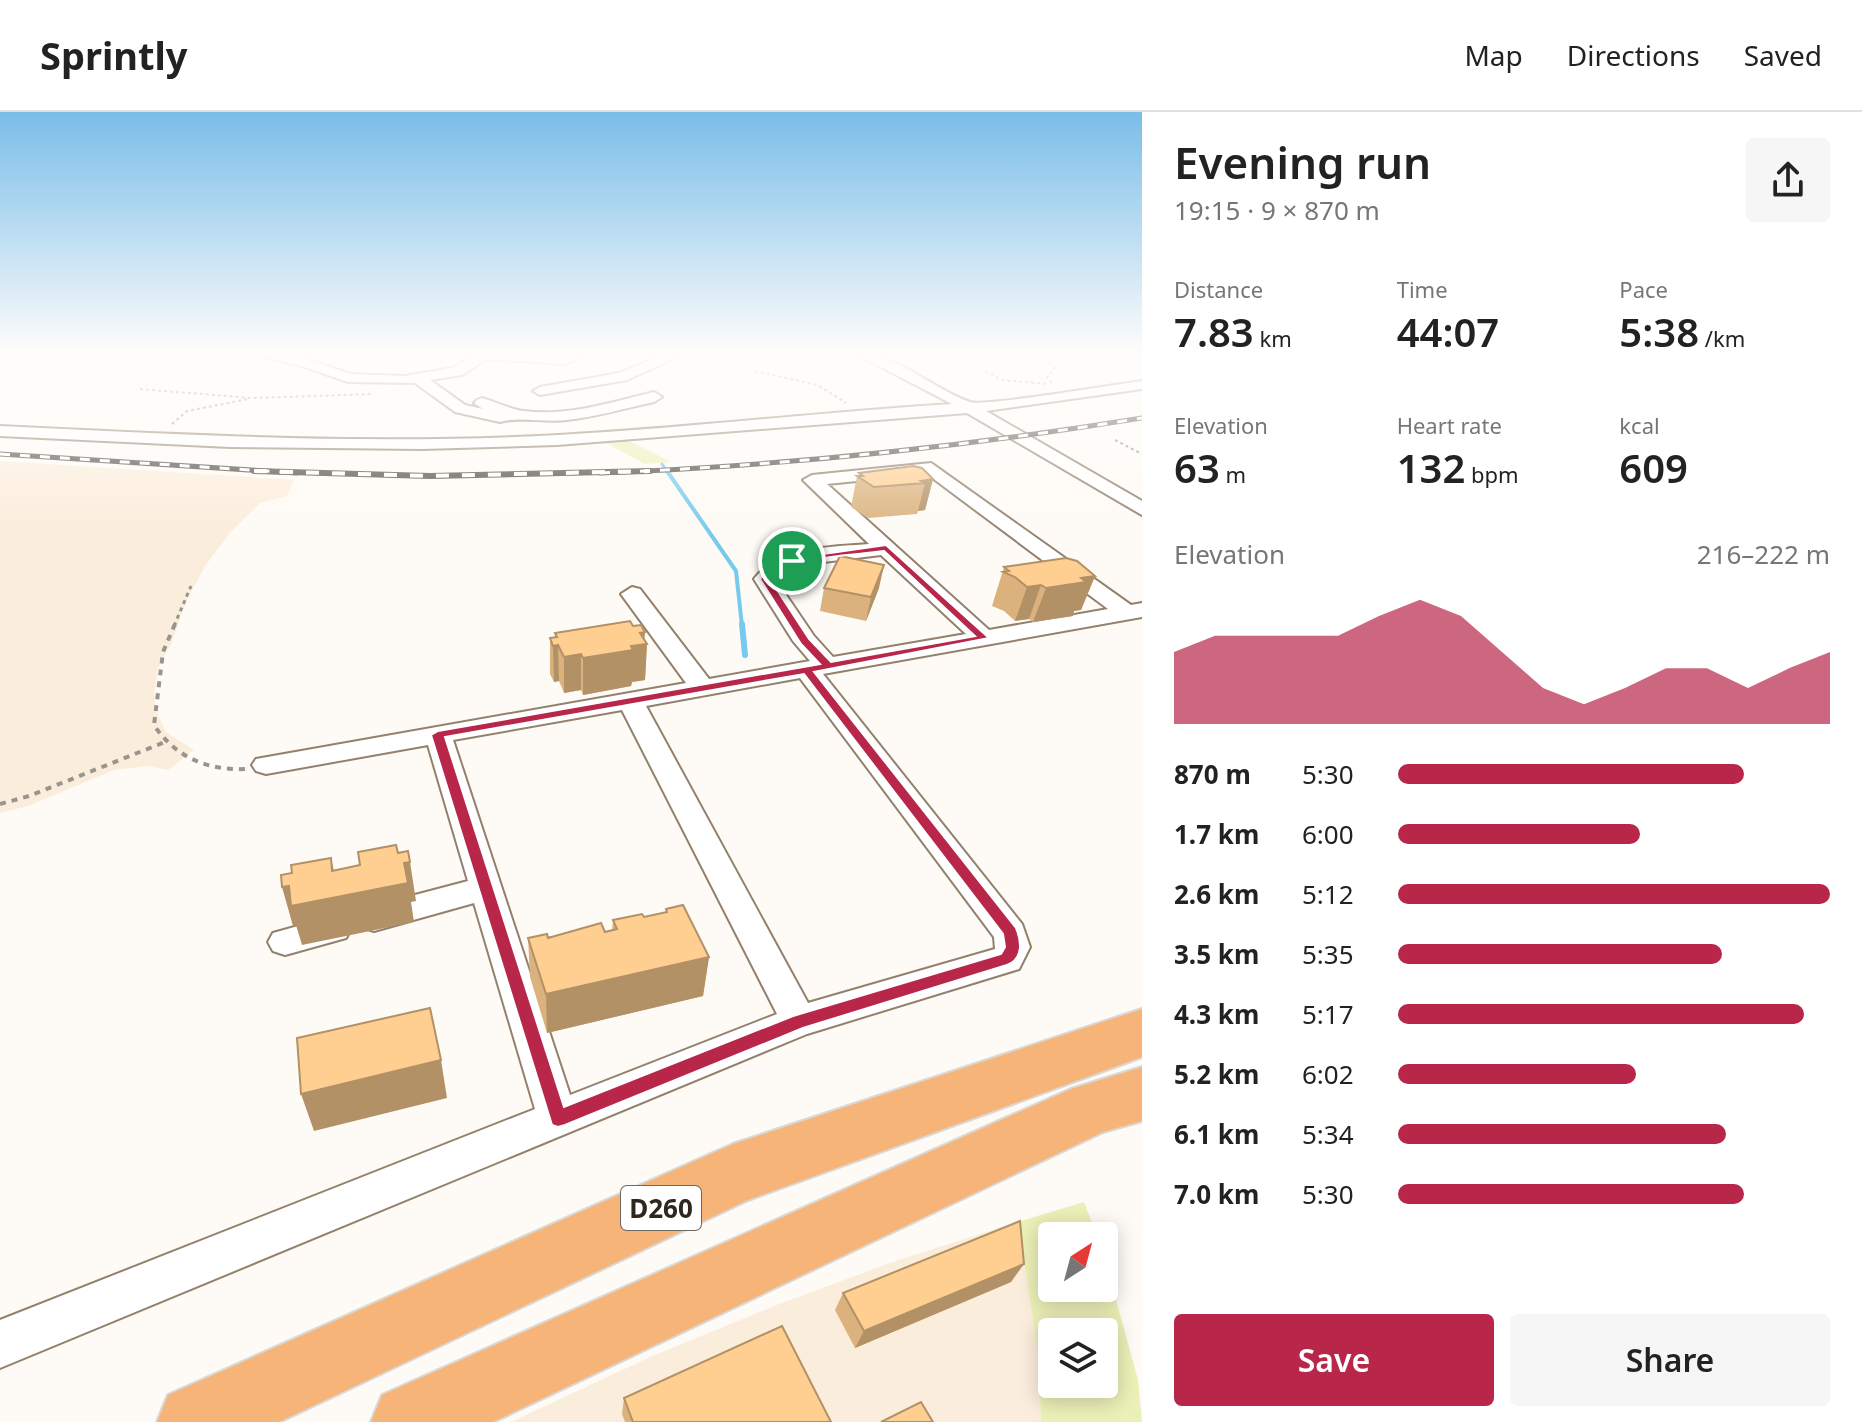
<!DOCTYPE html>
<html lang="en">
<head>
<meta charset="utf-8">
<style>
	:root { --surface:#fff; --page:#f6f6f6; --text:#222; --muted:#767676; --line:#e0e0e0; --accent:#b8274a }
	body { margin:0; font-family:"Noto Sans",sans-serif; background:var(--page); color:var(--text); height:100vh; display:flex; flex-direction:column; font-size:30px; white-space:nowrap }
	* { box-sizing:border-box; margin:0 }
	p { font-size:26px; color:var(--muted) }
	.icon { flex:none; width:44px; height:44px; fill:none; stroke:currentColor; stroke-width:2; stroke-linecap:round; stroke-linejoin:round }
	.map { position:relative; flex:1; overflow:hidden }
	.side { display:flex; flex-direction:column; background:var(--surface); width:720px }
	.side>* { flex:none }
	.needle { width:52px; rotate:36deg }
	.fabs { position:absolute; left:1038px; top:1110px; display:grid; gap:16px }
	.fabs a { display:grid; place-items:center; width:80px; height:80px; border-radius:8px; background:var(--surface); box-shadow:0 4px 20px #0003; font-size:40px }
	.pin { position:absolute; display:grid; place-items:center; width:68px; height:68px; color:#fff; margin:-34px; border:4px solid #fff; border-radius:50%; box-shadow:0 2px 8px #0007 }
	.round { display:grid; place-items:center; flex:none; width:84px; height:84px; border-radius:8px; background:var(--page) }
	.summary { display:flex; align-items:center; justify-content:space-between; height:136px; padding:0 32px }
	h1 { font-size:44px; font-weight:600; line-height:60px }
	.stats { display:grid; grid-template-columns:repeat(3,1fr); gap:12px; height:136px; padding:8px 32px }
	.stats div { display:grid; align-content:center }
	.stats b { font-size:40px; font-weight:600 }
	.stats small { font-size:22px; font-weight:400 }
	.stats p { font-size:22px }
	.chart { height:224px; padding:16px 32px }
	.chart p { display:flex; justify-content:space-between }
	.chart svg { width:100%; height:144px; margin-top:8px; fill:var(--accent); opacity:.7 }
	.button { display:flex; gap:16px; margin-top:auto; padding:16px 32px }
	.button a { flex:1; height:92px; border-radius:8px; background:var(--accent); color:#fff; font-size:32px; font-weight:600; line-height:92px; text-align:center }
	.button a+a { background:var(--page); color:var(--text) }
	ul { padding:0 32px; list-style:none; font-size:26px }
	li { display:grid; grid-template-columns:128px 96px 1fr; align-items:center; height:60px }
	li i { height:20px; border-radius:10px; background:var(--accent) }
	header { display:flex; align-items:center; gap:48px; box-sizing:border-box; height:112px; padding:0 40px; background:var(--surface); border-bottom:2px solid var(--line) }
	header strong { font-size:38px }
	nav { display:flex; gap:44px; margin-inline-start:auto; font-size:28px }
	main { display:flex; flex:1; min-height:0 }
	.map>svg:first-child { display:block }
	.built { fill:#fbeddb }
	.green { fill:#ebf0b7; fill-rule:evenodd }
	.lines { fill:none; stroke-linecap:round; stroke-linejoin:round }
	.stream-far2 { stroke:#76caeb; stroke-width:3 }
	.stream-far1 { stroke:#76caeb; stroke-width:4 }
	.stream { stroke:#76caeb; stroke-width:6 }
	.minor-casing { stroke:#93816c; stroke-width:4 }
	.highway-casing { stroke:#d9d8d6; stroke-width:4 }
	.path-far2 { stroke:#99948e; stroke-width:2; stroke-dasharray:3 3; stroke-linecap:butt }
	.path-far1 { stroke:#99948e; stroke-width:3; stroke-dasharray:4 4; stroke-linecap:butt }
	.path { stroke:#99948e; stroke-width:4; stroke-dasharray:6 6; stroke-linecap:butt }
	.minor { fill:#fff; fill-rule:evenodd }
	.highway { fill:#f7b479; fill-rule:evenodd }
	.rail-far1-casing { stroke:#4e4840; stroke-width:5 }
	.rail-casing { stroke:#4e4840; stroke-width:6 }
	.rail-far1 { stroke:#fff; stroke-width:3; stroke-dasharray:10; stroke-linecap:butt }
	.rail { stroke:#fff; stroke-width:4; stroke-dasharray:13; stroke-linecap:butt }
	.wall { fill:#dbb27e }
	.shaded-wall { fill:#b29166 }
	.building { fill:#ffcf92; stroke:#b29166; stroke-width:2 }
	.route { fill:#b8274a; stroke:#fff; stroke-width:2; fill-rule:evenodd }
	.labels { text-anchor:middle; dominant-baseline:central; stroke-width:8; stroke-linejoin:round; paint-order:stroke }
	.shield { fill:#fff; stroke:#6d6862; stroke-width:2 }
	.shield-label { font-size:26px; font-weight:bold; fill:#2e271e }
</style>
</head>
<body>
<header>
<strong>Sprintly</strong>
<nav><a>Map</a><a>Directions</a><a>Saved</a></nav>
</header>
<main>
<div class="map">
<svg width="1142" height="1310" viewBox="0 0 1142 1310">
	<rect width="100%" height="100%" fill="#fefbf6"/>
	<g class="built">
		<polygon points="0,349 294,368 287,384 260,391 230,421 205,454 186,490 172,530 158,556 154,584 156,598 166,620 194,638 168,658 148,654 114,658 28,694 0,701"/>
		<polygon points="1018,1110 1038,1241 1041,1310 511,1310 650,1245 779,1192 901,1147"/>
	</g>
	<g class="green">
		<polygon points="629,329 671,350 645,352 604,330"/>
		<path d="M1084,1090l13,34h-45v52h52v-32l34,124 4,42h-101l-3,-69 -20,-131zM1052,1220h52v52h-52z"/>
	</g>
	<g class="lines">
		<polyline class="stream-far2" points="662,352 668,361"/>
		<polyline class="stream-far1" points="667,359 736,459 742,514"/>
		<polyline class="stream" points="742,512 745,543"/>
		<g class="minor-casing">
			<g id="minor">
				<path d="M254,242h30l24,5 42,15 54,2 49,-8 23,-14h116l-28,10 -77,-5 -25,16 -32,5 35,25 18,4 -9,-6 3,-3 5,-2c14,4 27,11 42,13 43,6 88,-9 130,-19l8,5 -8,5c-29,6 -57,15 -87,18 -22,3 -48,-4 -67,2l-45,-10 -40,-29 -67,-1 -43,-15z"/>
				<polygon points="664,242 684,242 627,268 540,283 533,279 540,275 619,261"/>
				<path d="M856,242c44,0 74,34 114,48 14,5 146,-18 172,-21v8l-156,22 156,90v14l-175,-102 -410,32 -135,4 -192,-2 -230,-11v-10c186,9 372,19 558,9 132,-7 263,-23 394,-31z"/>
				<path d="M931,351l200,142 11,-2v14l-319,57 199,250 8,23 -11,22 -212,65 -807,334v-48l535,-211 -61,-206 -100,28 -12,-4 -5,-9 5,-9 106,-28 -40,-136 -162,29 -10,-3 -4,-6 4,-6 430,-76 -65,-89 11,-7 8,2 69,90 101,-18 -17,-20 -39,-62c24,-33 78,-32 115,-35l-66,-64 9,-5zM927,362l181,135 -119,21 -162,-146zM881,443l85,79 -133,23 -19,-21 -38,-56 31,-16zM800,566l194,259 1,12 -187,54 -162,-297zM622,598l155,304 -207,81 -117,-355z"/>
				<polygon points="334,804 346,808 351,817 346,826 285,843 273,839 268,830 273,821"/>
			</g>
		</g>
		<g class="highway-casing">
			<g id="highway">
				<polygon points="1142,897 1142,945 748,1088 279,1310 157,1310 168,1283 733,1032"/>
				<polygon points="1142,955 1142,1009 1103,1020 493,1310 371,1310 382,1283 1071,977"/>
			</g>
		</g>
		<g class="path-far2">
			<polyline points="1033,242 1053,253 1054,257 1047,265 1053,272"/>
			<polyline points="1132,242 1142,249"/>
			<polyline points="755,259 818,273 846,291"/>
			<polyline points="985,260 1003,268 1048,272"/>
			<polyline points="140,277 251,286 373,282"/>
			<polyline points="172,312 187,299 248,287"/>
			<polyline points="1115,328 1142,342"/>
		</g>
		<polyline class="path-far1" points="174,514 191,474"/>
		<g class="path">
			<path d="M175,512l-12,28 -9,73c21,32 54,46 92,44"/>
			<polyline points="0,692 29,684 165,630"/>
		</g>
		<use href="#minor" class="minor"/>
		<use href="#highway" class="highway"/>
		<g class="rail-far1-casing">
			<g id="rail-far1">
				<polyline points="0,342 297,361"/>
				<path d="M600,361c182,-7 362,-26 542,-55"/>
			</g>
		</g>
		<g class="rail-casing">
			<polyline id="rail" points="254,359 430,364 650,359"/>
		</g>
		<use href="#rail-far1" class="rail-far1"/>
		<use href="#rail" class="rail"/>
	</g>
	<g class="wall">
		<polygon points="859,361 933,367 925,398 918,399 917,402 868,406 851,395 857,364 859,364"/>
		<polygon points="1004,455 1095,464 1081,498 1074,499 1073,504 1033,510 1029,507 1015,509 1004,499 992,494"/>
		<polygon points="824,476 879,476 866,509 820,499"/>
		<polygon points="555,521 645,527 647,532 645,568 632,570 631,574 583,583 581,578 564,581 559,569 554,570 550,562 550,526 555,526"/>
		<polygon points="666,797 709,845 703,884 547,921 530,865 528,826 605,820 612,818 613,808 644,805 666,801"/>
		<polygon points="1011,1170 855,1236 835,1198 843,1181"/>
		<polygon points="624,1286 831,1310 625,1310 622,1302"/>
	</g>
	<g class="shaded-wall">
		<polygon points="933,367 925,398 918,399 925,371 921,369"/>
		<polygon points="884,453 879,476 866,509 871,485"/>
		<polygon points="1095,464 1081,498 1074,499 1073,504 1033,510 1046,476 1081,466"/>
		<polygon points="1041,473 1029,507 1015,509 1027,475"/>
		<polygon points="645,520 644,532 647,532 645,568 632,570 631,574 583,583 583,546 631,534 640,521"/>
		<polygon points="558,533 559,569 554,570 553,534"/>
		<polygon points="581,542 581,578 564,581 564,545"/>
		<polygon points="331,746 340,785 404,751 410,750 416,789 411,790 414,810 302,833 296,813 293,814 282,775 332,759"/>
		<polygon points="709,845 703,884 547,921 546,882"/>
		<polygon points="441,948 447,986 314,1019 301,982"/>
		<polygon points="1024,1152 1011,1170 855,1236 864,1219"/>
	</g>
	<g class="building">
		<polygon points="913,354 922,356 933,367 921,369 925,371 874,375 857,364 863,364 859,361"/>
		<polygon points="840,444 884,453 871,485 824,476"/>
		<polygon points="1066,446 1077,449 1095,464 1081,466 1086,470 1046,476 1041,473 1027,475 1015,465 1003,460 1009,459 1004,455"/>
		<polygon points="630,509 633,514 641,513 645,520 640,521 647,532 631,534 633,538 583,546 581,542 564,545 558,533 553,534 550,526 557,525 555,521"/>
		<polygon points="396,733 398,741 408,739 410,750 404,751 408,771 291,794 289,774 282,775 281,763 292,761 291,753 331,746 332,759 360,753 358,740"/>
		<polygon points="683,793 709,845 546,882 528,826 547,822 548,826 601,811 605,820 617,817 613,808 642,802 644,805 667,800 666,797"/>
		<polygon points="430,896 441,948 301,982 297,926"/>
		<polygon points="1020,1109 1024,1152 864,1219 843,1181"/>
		<polygon points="782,1214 831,1310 633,1310 624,1286"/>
		<polygon points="921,1290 933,1310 881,1310"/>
	</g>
	<linearGradient id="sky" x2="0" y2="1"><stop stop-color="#7abde9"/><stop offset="0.57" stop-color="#fffdfb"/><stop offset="1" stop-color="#fffdfb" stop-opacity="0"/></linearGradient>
	<rect width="1142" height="426" fill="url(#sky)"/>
	<path class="route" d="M886,433l103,93 -175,34 202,256c6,14 7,31 -9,37l-204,63 -238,97 -7,2 -6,-2 -121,-390 7,-4 382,-67 -19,-20 -41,-65 12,-14 16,-6zM884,439l91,85 -144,26 -22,-23 -39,-60c22,-24 82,-23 114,-28zM804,562l199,260 2,13 -4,7 -208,62 -229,91 -119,-370z"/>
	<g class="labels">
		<rect class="shield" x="621" y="1074" width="80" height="44" rx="6"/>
		<g class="shield-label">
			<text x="661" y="1096">D260</text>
		</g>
	</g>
</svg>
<div class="fabs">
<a><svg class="needle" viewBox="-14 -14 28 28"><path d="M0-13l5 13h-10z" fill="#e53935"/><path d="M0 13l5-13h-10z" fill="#767676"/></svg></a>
<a><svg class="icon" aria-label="layers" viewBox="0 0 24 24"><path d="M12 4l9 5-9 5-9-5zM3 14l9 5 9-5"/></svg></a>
</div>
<div class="pin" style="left:792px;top:449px;background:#1e9e55"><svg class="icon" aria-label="arrive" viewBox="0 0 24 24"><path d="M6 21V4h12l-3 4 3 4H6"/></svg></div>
</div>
<section class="side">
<div class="summary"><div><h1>Evening run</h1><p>19:15 · 9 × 870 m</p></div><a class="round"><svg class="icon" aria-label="share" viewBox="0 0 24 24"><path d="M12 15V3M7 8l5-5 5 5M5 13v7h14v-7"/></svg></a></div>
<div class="stats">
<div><p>Distance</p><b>7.83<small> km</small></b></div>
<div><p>Time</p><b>44:07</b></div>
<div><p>Pace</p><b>5:38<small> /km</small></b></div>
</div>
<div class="stats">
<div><p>Elevation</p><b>63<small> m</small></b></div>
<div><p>Heart rate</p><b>132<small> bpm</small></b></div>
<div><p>kcal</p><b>609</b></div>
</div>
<div class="chart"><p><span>Elevation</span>216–222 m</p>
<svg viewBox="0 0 160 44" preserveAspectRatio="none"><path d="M0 44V22L10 17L20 17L30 17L40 17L50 11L60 6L70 11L80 22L90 33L100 38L110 33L120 27L130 27L140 33L150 27L160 22V44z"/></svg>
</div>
<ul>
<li><b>870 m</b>5:30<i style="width:80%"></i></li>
<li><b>1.7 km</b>6:00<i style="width:56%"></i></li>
<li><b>2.6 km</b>5:12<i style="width:100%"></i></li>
<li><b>3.5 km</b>5:35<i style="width:75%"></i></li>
<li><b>4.3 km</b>5:17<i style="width:94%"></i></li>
<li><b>5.2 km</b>6:02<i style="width:55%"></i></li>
<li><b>6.1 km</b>5:34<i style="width:76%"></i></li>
<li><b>7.0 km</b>5:30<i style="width:80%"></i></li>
</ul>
<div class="button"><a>Save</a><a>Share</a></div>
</section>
</main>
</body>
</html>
